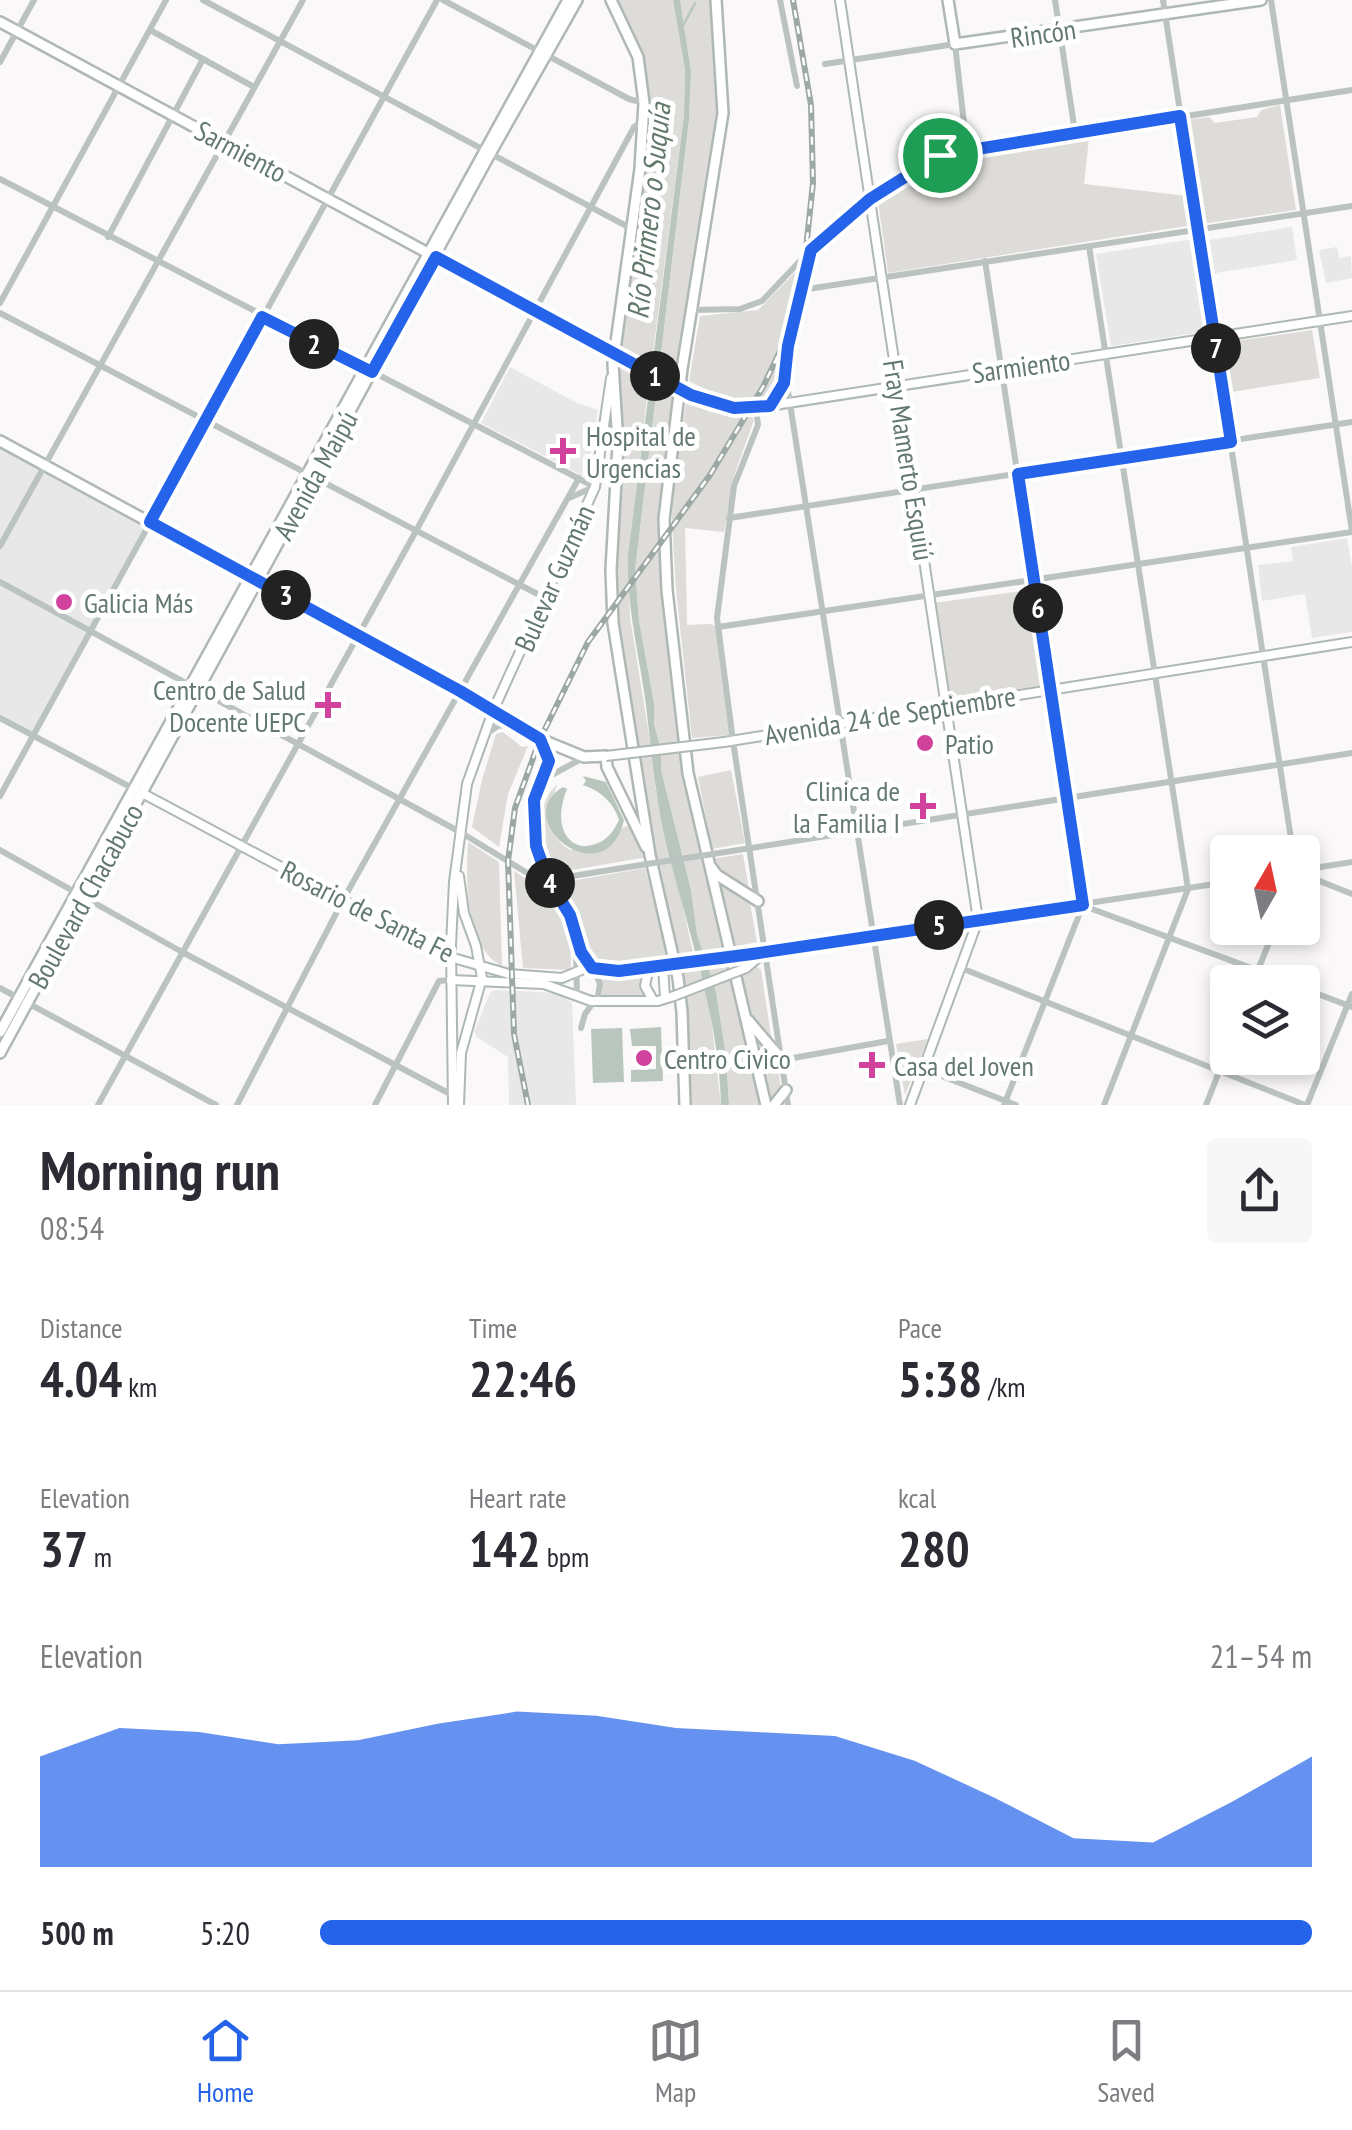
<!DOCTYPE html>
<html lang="en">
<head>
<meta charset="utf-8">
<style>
	:root { --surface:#fff; --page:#f7f7f7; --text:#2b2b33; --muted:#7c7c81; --line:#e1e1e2; --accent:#2563eb }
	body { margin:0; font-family:"PT Sans Narrow",sans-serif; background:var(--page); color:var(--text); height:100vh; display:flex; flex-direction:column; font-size:38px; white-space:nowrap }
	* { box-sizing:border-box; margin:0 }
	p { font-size:32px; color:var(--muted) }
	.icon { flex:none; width:55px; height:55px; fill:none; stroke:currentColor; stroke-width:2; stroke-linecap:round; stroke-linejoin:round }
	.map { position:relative; height:1105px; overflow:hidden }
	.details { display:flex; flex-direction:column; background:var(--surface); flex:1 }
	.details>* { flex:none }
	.needle { width:65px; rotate:9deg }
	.tools { position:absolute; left:1210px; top:835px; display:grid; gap:20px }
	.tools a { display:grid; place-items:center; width:110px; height:110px; border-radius:10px; background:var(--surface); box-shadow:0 5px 15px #0003; font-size:50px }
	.pin { position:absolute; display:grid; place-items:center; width:85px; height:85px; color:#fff; margin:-42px; border:5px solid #fff; border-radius:50%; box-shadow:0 2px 10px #0007 }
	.km { position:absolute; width:50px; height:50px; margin:-25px; border-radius:50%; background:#222; color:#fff; font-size:28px; line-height:50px; text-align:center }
	.round { display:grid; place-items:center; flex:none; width:105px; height:105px; border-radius:10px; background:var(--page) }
	.head { display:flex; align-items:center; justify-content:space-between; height:170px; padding:0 40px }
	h1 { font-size:55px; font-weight:800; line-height:75px }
	.figures { display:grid; grid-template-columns:repeat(3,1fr); gap:15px; height:170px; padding:10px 40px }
	.figures div { display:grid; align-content:center }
	.figures b { font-size:50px; font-weight:800 }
	.figures small { font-size:28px; font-weight:400 }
	.figures p { font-size:28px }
	.chart { height:280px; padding:20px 40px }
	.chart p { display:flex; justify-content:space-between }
	.chart svg { width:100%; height:180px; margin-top:10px; fill:var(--accent); opacity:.7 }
	ul { padding:0 40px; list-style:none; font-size:32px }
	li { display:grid; grid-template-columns:160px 120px 1fr; align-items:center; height:75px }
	li i { height:25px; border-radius:12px; background:var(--accent) }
	.tab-bar { display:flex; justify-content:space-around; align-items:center; height:140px; border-top:2px solid var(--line); background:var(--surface); font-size:28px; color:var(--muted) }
	.tab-bar a { display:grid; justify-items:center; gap:5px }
	.tab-bar .on { color:var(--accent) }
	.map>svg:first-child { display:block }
	.built { fill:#e8e8e8 }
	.green { fill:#dedcd8 }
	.water { fill:#b8c6bd }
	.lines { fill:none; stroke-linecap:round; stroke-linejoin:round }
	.stream { stroke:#b8c6bd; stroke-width:2.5 }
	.secondary-casing { stroke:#aeb8b4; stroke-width:12 }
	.primary-casing { stroke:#afb8b5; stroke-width:14 }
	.street { stroke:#bbc3c0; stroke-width:6 }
	.secondary { stroke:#fff; stroke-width:8 }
	.primary { stroke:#fff; stroke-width:9 }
	.rail-casing { stroke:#9ca8a4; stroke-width:6 }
	.rail { stroke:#fff; stroke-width:2.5; stroke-dasharray:8; stroke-linecap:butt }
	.secondary-bridge-casing { stroke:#aeb8b4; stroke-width:12; stroke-linecap:butt }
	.street-bridge { stroke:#bbc3c0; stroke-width:6 }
	.secondary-bridge { stroke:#fff; stroke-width:8 }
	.route-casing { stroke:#fff; stroke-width:20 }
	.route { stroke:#2563eb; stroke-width:12 }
	.poi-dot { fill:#d0429c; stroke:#fff; stroke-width:4 }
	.labels { text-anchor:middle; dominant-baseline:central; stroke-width:10; stroke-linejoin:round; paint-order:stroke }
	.street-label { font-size:28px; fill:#637970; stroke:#fff }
	.poi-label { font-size:28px; fill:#637970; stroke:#fff; text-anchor:start }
	.water-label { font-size:30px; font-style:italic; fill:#63796c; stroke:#fff }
</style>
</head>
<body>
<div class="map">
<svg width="1352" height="1105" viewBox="0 0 1352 1105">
	<rect width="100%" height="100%" fill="#faf8f8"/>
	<g class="built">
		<polygon points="1292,227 1297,260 1215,273 1209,240"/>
		<polygon points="1194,239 1209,331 1111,346 1096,254"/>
		<polygon points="1337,247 1339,258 1351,256 1352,278 1326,283 1319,250"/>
		<polygon points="510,367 575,402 598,410 587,478 481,423"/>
		<polygon points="0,441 151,522 34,736 0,718"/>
		<polygon points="1347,538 1352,567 1352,632 1312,638 1305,594 1262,601 1258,565 1293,561 1291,547"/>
		<polygon points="495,990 559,993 572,1003 576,1105 509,1105 508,1057 477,1037 474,1032 490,993"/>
	</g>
	<g class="green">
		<polygon points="611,0 673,0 685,70 684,115 646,406 628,569 630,617 656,778 655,786 693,952 709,1000 721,1105 685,1105 682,1012 650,855 613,623 618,444 613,364 640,169 643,77"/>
		<polygon points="680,0 716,0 723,83 664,519 685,758 766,1105 729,1105 726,1056 716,992 697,934 691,890 661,770 661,750 654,724 654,703 639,621 635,570 689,120 691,71"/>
		<polygon points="1280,105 1296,210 1202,224 1185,120 1209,117 1215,123 1257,117 1261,110"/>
		<polygon points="1089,138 1084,184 1187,196 1193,225 888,273 878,201 944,160"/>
		<path d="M800,267l-19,77 -6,46c-25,21 -61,4 -86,-9l11,-65 58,-6z"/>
		<polygon points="1312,330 1320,378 1231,392 1223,343"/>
		<polygon points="686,402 711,412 751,416 754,420 735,473 724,532 685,528 687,625 711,624 718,627 731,735 692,738 676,590 671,506"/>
		<polygon points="1028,590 1042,686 947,698 934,603"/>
		<polygon points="503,732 522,747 528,746 508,794 499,847 472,827 482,780 496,734"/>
		<polygon points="731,770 745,843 712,849 698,777"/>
		<path d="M557,785c-8,26 -15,46 13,65l46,-12 6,-10 10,-4 15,33 -92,16c-10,-28 -24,-66 2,-88z"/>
		<path d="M468,842l31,20 3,104c-38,-19 -36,-87 -34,-124z"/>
		<polygon points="743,854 749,890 724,873 712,859"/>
		<path d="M645,868l23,88c-23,4 -70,21 -82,-7 -5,-9 -3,-21 -7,-31 -6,-13 -18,-22 -19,-35z"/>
		<path d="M514,871c46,30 57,42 57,99l-48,-2z"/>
		<polygon points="719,883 750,903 757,942 734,947"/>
		<polygon points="756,966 761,970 772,1042 752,1024 740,972"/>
		<polygon points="643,970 641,984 646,996 601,997 603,987 600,974"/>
		<polygon points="757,1038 777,1061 783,1105 770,1105"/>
		<polygon points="928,1039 905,1095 896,1044"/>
	</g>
	<g class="water">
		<path d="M673,0h7l11,71 -2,49 -54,450 4,51 15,82v21l7,26v20l30,120 6,44 19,58 10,64 3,49h-8c-2,-87 -32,-170 -53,-254 -11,-43 -15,-85 -20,-128 -5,-56 -22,-109 -20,-167l56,-441 1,-45z"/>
		<path d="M583,776l23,6 18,38c-18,78 -117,0 -61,-33l4,2c-24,60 32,77 52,31 -6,-18 -18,-29 -36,-35l3,-4z"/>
		<polygon points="661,1027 663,1081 631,1082 631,1070 656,1069 656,1046 632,1046 630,1029"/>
		<polygon points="622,1028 624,1082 593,1083 591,1029"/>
	</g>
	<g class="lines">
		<polyline class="stream" points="684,24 695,3"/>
		<g class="secondary-casing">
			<g id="secondary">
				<polyline points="840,0 978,920 910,1105"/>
				<polyline points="691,395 717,405 756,408 1352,316"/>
				<polyline points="724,742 1352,642"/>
				<polyline points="142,793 450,957 509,974 562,978 586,968 619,971 667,965"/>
				<polyline points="459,876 464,913 476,946 482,978 461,1053 459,1105"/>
				<polyline points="663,965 665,998"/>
				<polyline points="649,967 645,986 653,1000"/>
				<polyline points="746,968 765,952"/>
				<polyline points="451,980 544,984 591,1001 658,1001 674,996"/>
				<polyline points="453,1105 451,945 454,882 467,784 493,711 595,487 611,378"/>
			</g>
		</g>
		<g class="primary-casing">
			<g id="primary">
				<polyline points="611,0 638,57 644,103 640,169 613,364 618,444 611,570 613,623 650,855 678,978 682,1012 685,1105"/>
				<polyline points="716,0 723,113 682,369 664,519 667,590 688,773 766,1105"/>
				<polyline points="948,0 955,44 1261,0"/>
				<polyline points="0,22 615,354"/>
				<polyline points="0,441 460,691 540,739 584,757 606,756 607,767 646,847"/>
				<polyline points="711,867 717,875 758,901"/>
				<polyline points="748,1020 782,1060"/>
				<polyline points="0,1032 568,0"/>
				<polyline points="0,1053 490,154 577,0"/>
				<polyline points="774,1105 786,1090"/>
			</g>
		</g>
		<g class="street">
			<polyline points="203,0 632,229"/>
			<polyline points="443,0 629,99 644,103"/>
			<polyline points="780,0 797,86"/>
			<polyline points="1055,0 1075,132"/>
			<polyline points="1163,0 1293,852"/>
			<polyline points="1271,0 1352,531"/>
			<polyline points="150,30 254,87"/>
			<polyline points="0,62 34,0"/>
			<polyline points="825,64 955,44 967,150"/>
			<polyline points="0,179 595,487"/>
			<polyline points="108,237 203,59"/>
			<polyline points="1089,246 1188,889 1104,1105"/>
			<polyline points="985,261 1083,905 1004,1105"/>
			<polyline points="801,290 1352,206"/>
			<polyline points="0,303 166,0"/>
			<polyline points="692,310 740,309 762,301 818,242 869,199 939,155 1352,90"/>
			<polyline points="0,313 545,598"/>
			<polyline points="785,372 900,1105"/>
			<polyline points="771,405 784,383 788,346 810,254"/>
			<polyline points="756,408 758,425 734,486 717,618 733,741 788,1105"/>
			<polyline points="569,498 594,487"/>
			<polyline points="729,518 1352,422"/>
			<polyline points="0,546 303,0"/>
			<polyline points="0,582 460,832 532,876 548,880 647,864"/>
			<polyline points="718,627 1352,532"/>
			<polyline points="0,718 136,790"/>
			<polyline points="486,734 498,726 511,724"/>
			<polyline points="541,740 549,761 534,799 536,846 548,880 570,915 581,952 595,971 600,984 598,996 585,1014 581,1028"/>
			<polyline points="546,778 583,758"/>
			<polyline points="0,796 437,0"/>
			<polyline points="0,850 182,952 456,1097"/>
			<polyline points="713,854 1352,753"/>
			<polyline points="1302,870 1352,862"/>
			<polyline points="1302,874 1352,894"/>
			<polyline points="1084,906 1289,982"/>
			<polyline points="576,947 577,997"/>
			<polyline points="765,952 1228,882"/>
			<polyline points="961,968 1305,1105"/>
			<polyline points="1253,982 1275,928"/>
			<polyline points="0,988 216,1105"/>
			<polyline points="1302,988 1352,1007"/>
			<polyline points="782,1060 888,1041"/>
			<polyline points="924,1069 1016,1105"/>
			<polyline points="98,1105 416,531 634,127 643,121"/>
			<polyline points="237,1105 343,900 579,478"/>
			<polyline points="375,1105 439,981 451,980"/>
			<polyline points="1206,1105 1228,1049"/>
			<polyline points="1307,1105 1352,994"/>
		</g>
		<use href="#secondary" class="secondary"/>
		<use href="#primary" class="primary"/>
		<g class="rail-casing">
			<polyline id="rail" points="528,1105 514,1034 508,861 515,808 540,739 588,642 710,475 763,387 781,349 805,258 813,183 811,105 793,0"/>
		</g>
		<use href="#rail" class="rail"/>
		<g class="secondary-bridge-casing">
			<g id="secondary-bridge">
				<polyline points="626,361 691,395"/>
				<polyline points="606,756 724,742"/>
				<polyline points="667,965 743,955"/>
				<polyline points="674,996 746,968"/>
			</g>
		</g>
		<polyline class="street-bridge" points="647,864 713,854"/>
		<use href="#secondary-bridge" class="secondary-bridge"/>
	</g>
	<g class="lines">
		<g class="route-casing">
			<polygon id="route" points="1180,116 1231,442 1018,474 1083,905 752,954 619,971 592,968 581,952 570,915 548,880 536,846 534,800 549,761 540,739 460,691 150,522 262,317 372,372 436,257 691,395 734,408 770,406 784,383 788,346 811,250 870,199 940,155"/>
		</g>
		<use href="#route" class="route"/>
	</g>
	<g class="poi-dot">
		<path d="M558 436h10v10h10v10h-10v10h-10v-10h-10v-10h10z"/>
		<circle cx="64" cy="602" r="10"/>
		<path d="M323 690h10v10h10v10h-10v10h-10v-10h-10v-10h10z"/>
		<circle cx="925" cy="743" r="10"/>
		<path d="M918 791h10v10h10v10h-10v10h-10v-10h-10v-10h10z"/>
		<circle cx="644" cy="1058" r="10"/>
		<path d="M867 1050h10v10h10v10h-10v10h-10v-10h-10v-10h10z"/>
	</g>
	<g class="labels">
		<g class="street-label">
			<text transform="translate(1043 33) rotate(-8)">Rincón</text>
			<text transform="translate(241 151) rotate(28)">Sarmiento</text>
			<text transform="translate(1021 366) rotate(-8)">Sarmiento</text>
			<text transform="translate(909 460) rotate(81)">Fray Mamerto Esquiú</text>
			<text transform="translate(315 475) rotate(-61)">Avenida Maipú</text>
			<text transform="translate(554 578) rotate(-66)">Bulevar Guzmán</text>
			<text transform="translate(890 715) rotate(-9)">Avenida 24 de Septiembre</text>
			<text transform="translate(85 896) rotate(-61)">Boulevard Chacabuco</text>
			<text transform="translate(368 911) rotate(27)">Rosario de Santa Fe</text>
		</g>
		<g class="poi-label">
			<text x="586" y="435">Hospital de<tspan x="586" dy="32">Urgencias</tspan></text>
			<text x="84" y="602">Galicia Más</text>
			<text x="306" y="689" text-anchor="end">Centro de Salud<tspan x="306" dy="32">Docente UEPC</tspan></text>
			<text x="945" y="743">Patio</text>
			<text x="900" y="790" text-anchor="end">Clinica de<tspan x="900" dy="32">la Familia I</tspan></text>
			<text x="664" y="1058">Centro Civico</text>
			<text x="894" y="1065">Casa del Joven</text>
		</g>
		<g class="water-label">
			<text transform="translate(648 211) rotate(-84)">Río Primero o Suquía</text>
		</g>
	</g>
</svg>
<div class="tools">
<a><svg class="needle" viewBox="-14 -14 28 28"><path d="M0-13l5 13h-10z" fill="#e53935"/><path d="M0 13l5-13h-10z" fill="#7c7c81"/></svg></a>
<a><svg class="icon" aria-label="layers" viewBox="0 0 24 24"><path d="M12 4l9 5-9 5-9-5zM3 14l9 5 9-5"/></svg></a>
</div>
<div class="pin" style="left:940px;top:155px;background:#1e9e55"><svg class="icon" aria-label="arrive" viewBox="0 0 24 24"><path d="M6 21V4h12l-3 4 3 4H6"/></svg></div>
<b class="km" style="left:655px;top:376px">1</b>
<b class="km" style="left:314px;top:344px">2</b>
<b class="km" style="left:286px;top:595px">3</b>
<b class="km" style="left:550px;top:883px">4</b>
<b class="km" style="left:939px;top:925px">5</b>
<b class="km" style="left:1038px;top:608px">6</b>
<b class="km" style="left:1216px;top:348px">7</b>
</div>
<section class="details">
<div class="head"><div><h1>Morning run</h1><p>08:54</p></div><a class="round"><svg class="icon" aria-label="share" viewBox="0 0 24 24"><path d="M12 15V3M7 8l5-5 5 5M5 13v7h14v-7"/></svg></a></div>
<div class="figures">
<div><p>Distance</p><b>4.04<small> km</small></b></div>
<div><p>Time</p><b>22:46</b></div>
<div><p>Pace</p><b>5:38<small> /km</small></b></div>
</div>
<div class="figures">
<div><p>Elevation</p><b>37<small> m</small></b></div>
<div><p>Heart rate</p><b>142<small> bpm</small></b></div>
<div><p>kcal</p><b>280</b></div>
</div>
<div class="chart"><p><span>Elevation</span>21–54 m</p>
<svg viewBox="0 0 160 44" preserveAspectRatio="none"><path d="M0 44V17L10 10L20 11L30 14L40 13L50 9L60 6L70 7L80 10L90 11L100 12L110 18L120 27L130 37L140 38L150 28L160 17V44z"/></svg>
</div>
<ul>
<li><b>500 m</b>5:20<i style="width:100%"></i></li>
</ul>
</section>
<nav class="tab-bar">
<a class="on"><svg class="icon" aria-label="home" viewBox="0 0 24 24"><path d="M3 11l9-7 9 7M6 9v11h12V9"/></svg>Home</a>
<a><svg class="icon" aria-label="map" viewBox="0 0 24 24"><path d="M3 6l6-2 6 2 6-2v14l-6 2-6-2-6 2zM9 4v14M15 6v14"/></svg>Map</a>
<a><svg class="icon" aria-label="saved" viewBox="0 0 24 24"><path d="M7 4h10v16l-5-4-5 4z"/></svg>Saved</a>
</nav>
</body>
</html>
